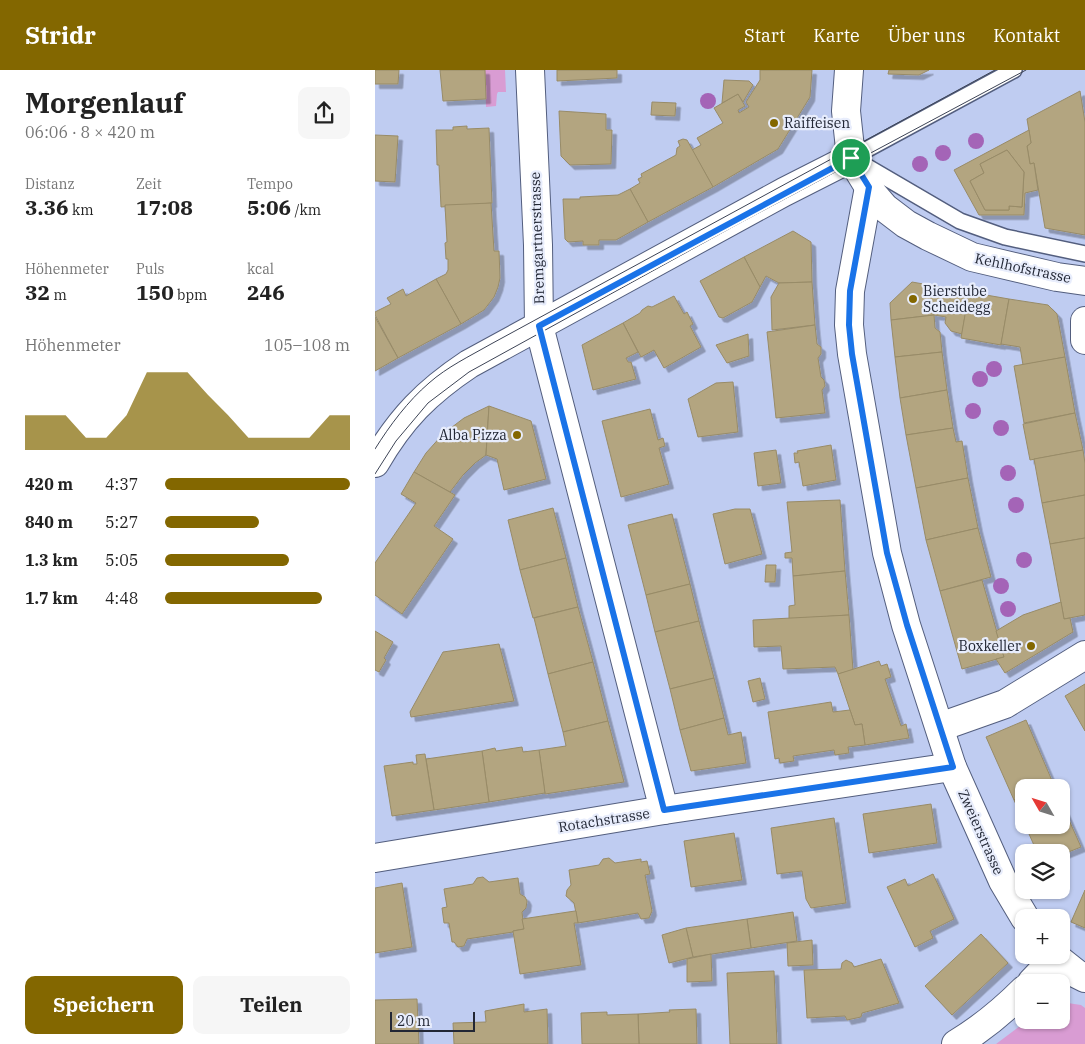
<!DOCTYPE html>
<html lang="de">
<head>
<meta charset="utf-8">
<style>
	:root { --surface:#fff; --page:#f6f6f6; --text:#222; --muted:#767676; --accent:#836700 }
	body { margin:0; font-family:"IBM Plex Serif",serif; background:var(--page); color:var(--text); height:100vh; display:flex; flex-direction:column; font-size:19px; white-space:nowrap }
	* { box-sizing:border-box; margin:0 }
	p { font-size:16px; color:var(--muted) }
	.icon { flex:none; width:28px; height:28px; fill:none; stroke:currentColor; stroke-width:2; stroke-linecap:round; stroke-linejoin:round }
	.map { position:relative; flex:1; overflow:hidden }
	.drawer { display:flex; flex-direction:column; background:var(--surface); width:375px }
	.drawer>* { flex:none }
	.needle { width:32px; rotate:309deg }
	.tools { position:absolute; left:640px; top:709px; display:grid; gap:10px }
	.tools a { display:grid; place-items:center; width:55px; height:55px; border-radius:10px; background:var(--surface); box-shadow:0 1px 4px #0004; font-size:25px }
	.scale { position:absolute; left:15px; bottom:12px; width:85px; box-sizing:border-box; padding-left:5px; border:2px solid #222735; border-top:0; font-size:14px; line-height:18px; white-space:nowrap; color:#222735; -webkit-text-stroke:4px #e8edfc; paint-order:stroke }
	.pin { position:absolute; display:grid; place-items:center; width:42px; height:42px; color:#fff; margin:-21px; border:2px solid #fff; border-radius:50%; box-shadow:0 1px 5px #0007 }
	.round { display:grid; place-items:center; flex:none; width:52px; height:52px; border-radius:10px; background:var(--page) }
	.head { display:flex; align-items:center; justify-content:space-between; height:85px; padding:0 25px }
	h1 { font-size:28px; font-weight:700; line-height:38px }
	.figures { display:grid; grid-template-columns:repeat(3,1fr); gap:8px; height:85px; padding:5px 25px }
	.figures div { display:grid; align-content:center }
	.figures b { font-size:21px; font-weight:700 }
	.figures small { font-size:14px; font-weight:400 }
	.figures p { font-size:14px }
	.chart { height:140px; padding:10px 25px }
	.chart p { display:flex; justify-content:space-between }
	.chart svg { width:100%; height:90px; margin-top:5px; fill:var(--accent); opacity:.7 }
	.action { display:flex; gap:10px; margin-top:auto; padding:10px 25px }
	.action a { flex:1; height:58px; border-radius:10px; background:var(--accent); color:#fff; font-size:20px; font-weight:700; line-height:58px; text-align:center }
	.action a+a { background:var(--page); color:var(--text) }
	ul { padding:0 25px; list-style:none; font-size:16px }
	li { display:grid; grid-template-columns:80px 60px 1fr; align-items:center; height:38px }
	li i { height:12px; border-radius:6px; background:var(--accent) }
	header { display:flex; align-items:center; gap:30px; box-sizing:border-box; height:70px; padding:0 25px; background:var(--accent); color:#fff }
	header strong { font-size:24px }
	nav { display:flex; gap:28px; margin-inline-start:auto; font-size:18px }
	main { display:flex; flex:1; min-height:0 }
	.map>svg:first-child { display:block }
	.green { fill:#d99cd3 }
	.building { fill:#b3a580; stroke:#988b67; fill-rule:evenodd; filter:url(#shadow) }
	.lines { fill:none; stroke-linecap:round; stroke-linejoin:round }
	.lane-casing { stroke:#535e7e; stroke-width:18 }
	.street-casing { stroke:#535e7e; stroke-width:30 }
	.secondary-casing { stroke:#535e7e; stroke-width:30 }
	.lane { stroke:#fff; stroke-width:15 }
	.street { stroke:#fff; stroke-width:28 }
	.secondary { stroke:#fff; stroke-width:28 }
	.tram { stroke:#3d4456; stroke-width:1 }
	.tree { fill:#a464b7 }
	.route-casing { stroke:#fff; stroke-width:10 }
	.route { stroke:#1a73e8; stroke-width:6 }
	.poi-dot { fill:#836700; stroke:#e8edfc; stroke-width:2 }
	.labels { text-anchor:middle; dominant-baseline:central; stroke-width:4.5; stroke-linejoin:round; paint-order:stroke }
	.poi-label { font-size:14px; fill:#222735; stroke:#e8edfc; text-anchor:start }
	.street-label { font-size:14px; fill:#222735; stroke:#e8edfc }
</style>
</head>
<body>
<header>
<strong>Stridr</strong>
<nav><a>Start</a><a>Karte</a><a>Über uns</a><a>Kontakt</a></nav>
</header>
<main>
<section class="drawer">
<div class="head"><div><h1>Morgenlauf</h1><p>06:06 · 8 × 420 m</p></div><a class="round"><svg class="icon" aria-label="share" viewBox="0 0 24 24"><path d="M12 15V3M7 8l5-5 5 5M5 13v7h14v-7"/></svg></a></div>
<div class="figures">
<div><p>Distanz</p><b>3.36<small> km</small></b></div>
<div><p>Zeit</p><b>17:08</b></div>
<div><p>Tempo</p><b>5:06<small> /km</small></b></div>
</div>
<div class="figures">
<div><p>Höhenmeter</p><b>32<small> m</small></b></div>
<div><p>Puls</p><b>150<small> bpm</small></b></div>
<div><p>kcal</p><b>246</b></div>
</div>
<div class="chart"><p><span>Höhenmeter</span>105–108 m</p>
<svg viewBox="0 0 160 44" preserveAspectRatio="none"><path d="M0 44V27L10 27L20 27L30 38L40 38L50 27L60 6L70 6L80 6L90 17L100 27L110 38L120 38L130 38L140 38L150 27L160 27V44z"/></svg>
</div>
<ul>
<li><b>420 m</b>4:37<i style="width:100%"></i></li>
<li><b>840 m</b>5:27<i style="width:51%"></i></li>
<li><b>1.3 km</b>5:05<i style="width:67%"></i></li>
<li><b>1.7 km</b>4:48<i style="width:85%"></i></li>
</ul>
<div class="action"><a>Speichern</a><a>Teilen</a></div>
</section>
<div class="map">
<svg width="710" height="974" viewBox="0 0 710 974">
	<defs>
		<filter id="shadow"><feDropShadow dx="4.5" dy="4.5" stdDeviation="0" flood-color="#0004"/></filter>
	</defs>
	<rect width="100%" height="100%" fill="#bfccf1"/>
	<g class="green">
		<polygon points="110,0 130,0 131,22 123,22 122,24 121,36 111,37"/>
		<polygon points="686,932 706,935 710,938 710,974 621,974 653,950 686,950"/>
	</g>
	<g class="building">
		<polygon points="0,0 24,0 23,14 0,14"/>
		<polygon points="65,0 110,0 111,29 68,31"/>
		<polygon points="182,0 242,0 242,8 182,11"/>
		<polygon points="385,0 437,0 435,27 403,79 338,117 317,80 326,75 322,68 348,53 339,38 363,24 370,36 363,40 364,43 374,37 371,32 385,10"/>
		<polygon points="514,0 554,0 544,5 513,4"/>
		<polygon points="349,10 374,11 378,15 368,32 363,24 347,33"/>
		<polygon points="705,21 710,52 710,165 670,158 659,93 655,94 652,76 656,73 652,49"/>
		<polygon points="277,32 301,33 300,46 276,45"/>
		<polygon points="184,41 231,44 231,60 237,60 236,94 195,95 186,86"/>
		<polygon points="92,56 92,59 114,58 117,133 66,137 64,95 62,95 61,60 78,60 78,57"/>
		<path d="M654,60l2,13 -4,3 3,18 4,-1 4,27 -13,3 -1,22h-45l-25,-45zM632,80l17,22 -2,35 -13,-1v4h-24l-15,-29 14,-8 -4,-9z"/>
		<polygon points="0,65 23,66 20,112 0,111"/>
		<polygon points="308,69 312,70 338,117 273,152 255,119 265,113 263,109 267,107 266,104 301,85 302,78 305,76 303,71"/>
		<polygon points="632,80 649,102 647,137 634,136 634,140 610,140 595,111 609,103 605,94"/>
		<polygon points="255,119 273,152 241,170 224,170 224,175 208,175 208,171 193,172 190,169 188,129 205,129 205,127 243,125"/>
		<polygon points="116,133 119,181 124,181 125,208 123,217 119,227 109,240 86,254 61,209 71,204 73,200 73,189 71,189 70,173 72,172 70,135"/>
		<polygon points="418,161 436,172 437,212 404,213 391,206 385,217 369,187"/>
		<polygon points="369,187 385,217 377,232 348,248 344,247 325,211"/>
		<polygon points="61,209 86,254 23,288 0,245 0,242 16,234 12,228 28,219 31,226"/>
		<polygon points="437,212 440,255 397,260 396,227 404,213"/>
		<polygon points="537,212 594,222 587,264 576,261 570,253 571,247 559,245 516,250 515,233"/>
		<polygon points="594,222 634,229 626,275 586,268"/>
		<polygon points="299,226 309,244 312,242 318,254 315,256 326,277 289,298 279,280 266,287 248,253 265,243 267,240 273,236 277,237"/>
		<polygon points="634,229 673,235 682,244 690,287 648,295 645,277 626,274"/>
		<polygon points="559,245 560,258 565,262 567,282 520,287 516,250"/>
		<polygon points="0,247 23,288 0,301"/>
		<polygon points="248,253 263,282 251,288 253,292 256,292 261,309 218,320 207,275"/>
		<polygon points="440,255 442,274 446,277 446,284 443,288 446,307 449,310 450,316 447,320 450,343 401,348 392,262"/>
		<polygon points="373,264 374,286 352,293 341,275"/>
		<polygon points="567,282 572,320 525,328 520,287"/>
		<polygon points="690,287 700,343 649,353 639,296"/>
		<polygon points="358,312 363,362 323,367 313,329 341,313"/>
		<polygon points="572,320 578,358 531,365 525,328"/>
		<polygon points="114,336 111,385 100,393 88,405 75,422 39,402 51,383 68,364 89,348"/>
		<polygon points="114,336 156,351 171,409 129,420 122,389 111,385"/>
		<polygon points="275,339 283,370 288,368 290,376 284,378 294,414 246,427 227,351"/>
		<polygon points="700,343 708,380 655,390 648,354"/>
		<polygon points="578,358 581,372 587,371 593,408 541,418 531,365"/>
		<polygon points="456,375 461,410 428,416 424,392 420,393 419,383 423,383 422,381"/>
		<polygon points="401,380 406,413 383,416 379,383"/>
		<polygon points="708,380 710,393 710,425 667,433 659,389"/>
		<polygon points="39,402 80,425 59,456 78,469 27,544 0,525 0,493 41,433 26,424"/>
		<polygon points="593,408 603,458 551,470 541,418"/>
		<polygon points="710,425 710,468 675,474 667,433"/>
		<polygon points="465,430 470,501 418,506 417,488 410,488 410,483 417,482 412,432"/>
		<polygon points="178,438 191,488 145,500 133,450"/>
		<polygon points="360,439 375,439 387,484 350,494 338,444"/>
		<polygon points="297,444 315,514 271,525 253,455"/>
		<polygon points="603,458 616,507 565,521 551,470"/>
		<polygon points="710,468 710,545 689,549 675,474"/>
		<polygon points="191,488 203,537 158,548 145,500"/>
		<polygon points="391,495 401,495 400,512 390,512"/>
		<polygon points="470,501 474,545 414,549 414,536 420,535 418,506"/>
		<polygon points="607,510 629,587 587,599 565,521"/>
		<polygon points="315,514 324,551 280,562 271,525"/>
		<polygon points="686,532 689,549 695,548 698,562 630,603 621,589 629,587 621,561 648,545"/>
		<polygon points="203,537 218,592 173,604 159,548"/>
		<polygon points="474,545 478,600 463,604 460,597 408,599 406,576 379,577 378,550"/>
		<polygon points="324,551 339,608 295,619 280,562"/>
		<polygon points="0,561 18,572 9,588 11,590 4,602 0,600"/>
		<polygon points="124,574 139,631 36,647 35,642 68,582"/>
		<polygon points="504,591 506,596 512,594 516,607 510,609 526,656 531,654 534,668 490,675 487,654 480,655 463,604"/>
		<polygon points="218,592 233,651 188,662 173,604"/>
		<polygon points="339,608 349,648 305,660 295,619"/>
		<polygon points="385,608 390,629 378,632 373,611"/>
		<polygon points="710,614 710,661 690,626"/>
		<polygon points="456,632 458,642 475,640 480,655 487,654 490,675 473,677 474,683 460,685 459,680 418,686 419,691 405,693 404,688 400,689 393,642"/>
		<polygon points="349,648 353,665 366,662 371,693 316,701 305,660"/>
		<polygon points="651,650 678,713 668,718 649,718 649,726 639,730 611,667"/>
		<polygon points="233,651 249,712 170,724 164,680 191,676 188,662"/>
		<polygon points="147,677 148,682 164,680 170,723 114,732 107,681 120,678 121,681"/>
		<polygon points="107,681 114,732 59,740 51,689"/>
		<polygon points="50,684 59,740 17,746 9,696 38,692 38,694 42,694 41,685"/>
		<polygon points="678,713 680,718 668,718"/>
		<polygon points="649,726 649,752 639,730"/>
		<polygon points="686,732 706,777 686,785 686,782 662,782 650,755 686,755"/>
		<polygon points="556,734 562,773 494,783 488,744"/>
		<polygon points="459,748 471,833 436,838 431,829 427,801 402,804 396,758"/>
		<polygon points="359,763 367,810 316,817 309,771"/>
		<polygon points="234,788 240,793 266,789 266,792 272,791 275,804 270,805 277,841 274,848 266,849 263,843 203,853 199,833 191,826 192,820 196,815 194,800 224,795 228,789"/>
		<polygon points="558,804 579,849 555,861 558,868 540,877 512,817 530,809 533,816"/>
		<polygon points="108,807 114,812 143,808 145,824 150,827 152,831 151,838 147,842 149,859 138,861 138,862 92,869 89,876 83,877 79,872 77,872 74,853 69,853 67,838 72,837 69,819 98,814 102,808"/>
		<polygon points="27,813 37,877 0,883 0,818"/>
		<polygon points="710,820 710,858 696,852"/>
		<polygon points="200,841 201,841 203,853 199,853 206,895 145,904 138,861 149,859 147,849"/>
		<polygon points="418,842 422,871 376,878 372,849"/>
		<polygon points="372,849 376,878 318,887 311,858"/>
		<polygon points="311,858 318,887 294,893 287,865"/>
		<polygon points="606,864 633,893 577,945 550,916"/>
		<polygon points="437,870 438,895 413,896 412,873"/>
		<polygon points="336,884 337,911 312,912 312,889"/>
		<polygon points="506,889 524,933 487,943 486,947 472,950 470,946 432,948 429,900 466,899 467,893 471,890 477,893 479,897"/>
		<polygon points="399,901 402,974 355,974 352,903"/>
		<polygon points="42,929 44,974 0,974 0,930"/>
		<polygon points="149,934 149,942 172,939 173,974 79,974 78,953 111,952 110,941"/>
		<polygon points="321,939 322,974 264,974 263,944 295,942 294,940"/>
		<polygon points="232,942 232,945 263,944 264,974 207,974 206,943"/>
	</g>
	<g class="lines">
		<g class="lane-casing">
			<g id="lane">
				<polyline points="476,88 639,0"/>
				<polyline points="484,92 585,151 630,167 710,184"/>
			</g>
		</g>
		<g class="street-casing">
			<g id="street">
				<polyline points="155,0 163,175 164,256 289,740"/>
				<polyline points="494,117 475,221 474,255 477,284 512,483 531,555 577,697 628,811 650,848"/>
				<polyline points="710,251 710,270"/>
				<polyline points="565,657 630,634 710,585"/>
				<polyline points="0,788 289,740 577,697"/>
				<polyline points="678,885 702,904 710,908"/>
				<polyline points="657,912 680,888"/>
				<path d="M581,974c25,-15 47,-33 68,-54"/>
			</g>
		</g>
		<g class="secondary-casing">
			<g id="secondary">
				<polyline points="474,0 471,41 476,88 498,124 510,138 531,154 553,166 597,187 682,207 710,211"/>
				<path d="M0,393c26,-45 52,-71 94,-99l315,-172 67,-34"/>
			</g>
		</g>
		<use href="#lane" class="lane"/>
		<use href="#street" class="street"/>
		<use href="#secondary" class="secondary"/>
		<g class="tram">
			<path d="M0,379c15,-24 33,-48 54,-66 18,-16 41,-27 62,-39l504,-274"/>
			<polyline points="0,404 21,371 53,333 94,302 361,155 651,0"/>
		</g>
	</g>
	<g class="tree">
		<circle cx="333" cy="31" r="8"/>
		<circle cx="601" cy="71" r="8"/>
		<circle cx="568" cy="83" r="8"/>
		<circle cx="545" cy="94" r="8"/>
		<circle cx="619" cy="299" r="8"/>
		<circle cx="605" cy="309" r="8"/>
		<circle cx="598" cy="341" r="8"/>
		<circle cx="626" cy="358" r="8"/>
		<circle cx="633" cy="403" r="8"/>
		<circle cx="641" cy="435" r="8"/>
		<circle cx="649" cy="490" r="8"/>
		<circle cx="626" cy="516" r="8"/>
		<circle cx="633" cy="539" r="8"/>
	</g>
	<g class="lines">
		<g class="route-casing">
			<polygon id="route" points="476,88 494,117 475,221 474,255 477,284 512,483 532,555 578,697 289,740 164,256"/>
		</g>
		<use href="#route" class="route"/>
	</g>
	<g class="poi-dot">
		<circle cx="399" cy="53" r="5"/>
		<circle cx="538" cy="229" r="5"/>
		<circle cx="142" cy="365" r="5"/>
		<circle cx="656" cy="576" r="5"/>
	</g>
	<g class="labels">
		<g class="poi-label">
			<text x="409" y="53">Raiffeisen</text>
			<text x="548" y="221">Bierstube<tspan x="548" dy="16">Scheidegg</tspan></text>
			<text x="132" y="365" text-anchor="end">Alba Pizza</text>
			<text x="646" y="576" text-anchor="end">Boxkeller</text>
		</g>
		<g class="street-label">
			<text transform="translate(162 168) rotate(-92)">Bremgartnerstrasse</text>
			<text transform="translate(648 198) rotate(12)">Kehlhofstrasse</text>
			<text transform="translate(229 750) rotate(-9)">Rotachstrasse</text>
			<text transform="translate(606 762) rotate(66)">Zweierstrasse</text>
		</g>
	</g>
</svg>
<div class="tools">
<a><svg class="needle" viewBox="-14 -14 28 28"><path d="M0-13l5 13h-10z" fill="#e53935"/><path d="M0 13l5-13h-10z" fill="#767676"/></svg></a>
<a><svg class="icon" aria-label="layers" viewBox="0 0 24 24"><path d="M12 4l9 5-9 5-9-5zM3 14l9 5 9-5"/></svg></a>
<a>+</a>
<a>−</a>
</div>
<div class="scale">20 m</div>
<div class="pin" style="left:476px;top:88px;background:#1e9e55"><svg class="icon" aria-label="arrive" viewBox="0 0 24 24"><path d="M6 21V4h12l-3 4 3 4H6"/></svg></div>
</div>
</main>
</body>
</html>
